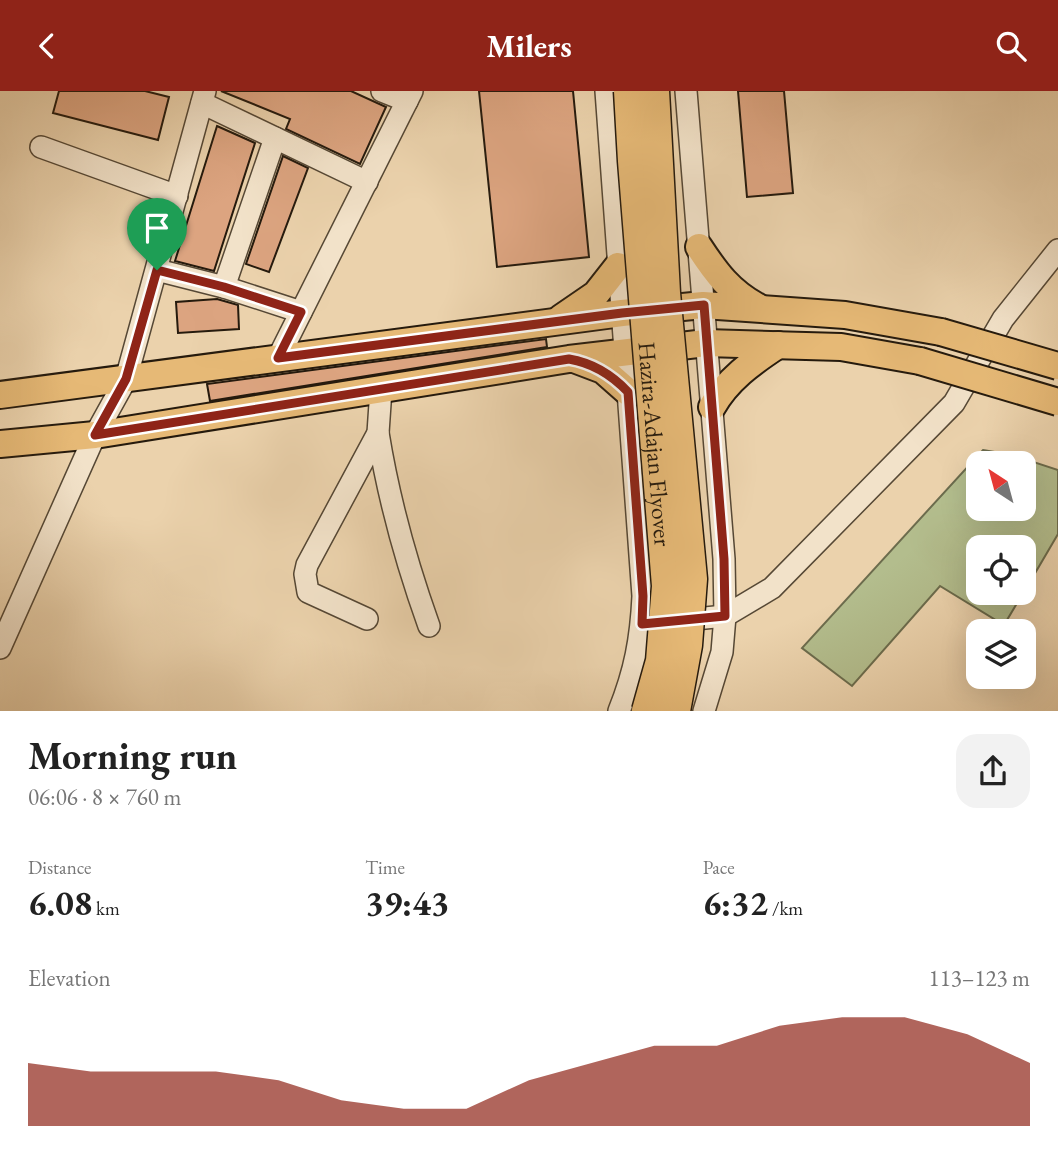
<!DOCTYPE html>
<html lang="en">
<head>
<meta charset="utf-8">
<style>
	:root { --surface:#fff; --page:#f2f2f2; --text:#222; --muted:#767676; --accent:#8f2418 }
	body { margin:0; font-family:"EB Garamond",serif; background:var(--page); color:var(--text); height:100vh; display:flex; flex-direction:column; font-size:26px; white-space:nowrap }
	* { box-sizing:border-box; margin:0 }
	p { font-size:23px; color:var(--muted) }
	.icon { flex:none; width:38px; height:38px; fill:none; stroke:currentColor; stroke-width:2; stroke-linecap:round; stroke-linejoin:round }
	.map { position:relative; height:620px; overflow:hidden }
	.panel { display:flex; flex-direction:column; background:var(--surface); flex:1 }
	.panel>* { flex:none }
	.needle { width:46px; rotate:324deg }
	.controls { position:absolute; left:966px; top:360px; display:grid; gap:14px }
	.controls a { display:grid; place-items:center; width:70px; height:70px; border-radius:14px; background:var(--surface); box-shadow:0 7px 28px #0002; font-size:35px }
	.pin { position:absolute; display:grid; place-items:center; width:60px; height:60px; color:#fff; margin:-72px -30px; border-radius:50% 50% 50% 0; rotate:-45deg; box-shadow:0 0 7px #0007 }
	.pin .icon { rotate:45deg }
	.round { display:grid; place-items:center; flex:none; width:74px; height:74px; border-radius:21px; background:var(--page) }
	.overview { display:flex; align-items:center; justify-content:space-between; height:119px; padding:0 28px }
	h1 { font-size:38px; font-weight:700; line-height:52px }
	.stats { display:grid; grid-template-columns:repeat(3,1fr); gap:10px; height:119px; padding:7px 28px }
	.stats div { display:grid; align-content:center }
	.stats b { font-size:35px; font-weight:700 }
	.stats small { font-size:19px; font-weight:400 }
	.stats p { font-size:19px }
	.chart { height:196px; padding:14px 28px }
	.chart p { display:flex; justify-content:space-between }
	.chart svg { width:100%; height:126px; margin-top:7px; fill:var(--accent); opacity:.7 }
	header { display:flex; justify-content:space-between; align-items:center; height:91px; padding:0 28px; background:var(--accent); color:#fff; font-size:32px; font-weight:700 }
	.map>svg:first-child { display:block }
	.green { fill:#b3bd8d; stroke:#6c6c4d; stroke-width:2; fill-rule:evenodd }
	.building { fill:#dca480; stroke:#251a0d; stroke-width:2 }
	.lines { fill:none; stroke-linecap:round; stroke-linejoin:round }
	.minor-casing { stroke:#564835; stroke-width:24 }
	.major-casing { stroke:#251a0d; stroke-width:30 }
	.minor { stroke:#f2e2c9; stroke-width:21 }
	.major { stroke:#e6b976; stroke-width:26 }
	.major-bridge-casing { stroke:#251a0d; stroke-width:30; stroke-linecap:butt }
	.highway-bridge-casing { stroke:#251a0d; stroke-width:33; stroke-linecap:butt }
	.major-bridge { stroke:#e6b976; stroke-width:26 }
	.highway-bridge { stroke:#e6b976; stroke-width:30 }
	.route-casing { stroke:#fff; stroke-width:14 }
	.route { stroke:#8f2418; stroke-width:9 }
	.labels { text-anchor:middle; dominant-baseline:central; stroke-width:5; stroke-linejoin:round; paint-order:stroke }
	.street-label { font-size:24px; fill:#251a0d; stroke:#f2e2c9 }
</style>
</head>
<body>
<header><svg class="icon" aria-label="back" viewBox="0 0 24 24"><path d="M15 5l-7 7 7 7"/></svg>Milers<svg class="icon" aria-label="search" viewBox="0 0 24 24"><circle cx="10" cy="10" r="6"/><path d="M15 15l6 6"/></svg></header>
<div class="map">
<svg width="1058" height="620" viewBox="0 0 1058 620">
	<rect width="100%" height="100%" fill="#ebd2ac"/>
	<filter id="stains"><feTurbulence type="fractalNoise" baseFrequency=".00286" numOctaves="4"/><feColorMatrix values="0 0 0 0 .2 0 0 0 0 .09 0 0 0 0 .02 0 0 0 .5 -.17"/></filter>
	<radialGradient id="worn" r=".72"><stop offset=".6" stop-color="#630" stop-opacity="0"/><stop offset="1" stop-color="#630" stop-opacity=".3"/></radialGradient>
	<path class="green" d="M983,359l29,5 46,15v64l-34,58v-44h-46v45h45l-19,32 -64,-39 -88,100 -50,-38zM978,373h46v45h-46z"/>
	<g class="building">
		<polygon points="59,0 145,0 169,6 158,49 53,22"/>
		<polygon points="221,0 351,0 386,16 360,73 286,38 290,28"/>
		<polygon points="479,0 573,0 589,166 497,176"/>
		<polygon points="738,0 784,0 793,102 747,106"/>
		<polygon points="217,35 255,52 214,180 175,170"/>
		<polygon points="283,65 308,77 269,181 246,173"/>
		<polygon points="217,208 238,214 239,238 178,242 176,211"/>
		<polygon points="546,248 547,256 210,310 207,293"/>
	</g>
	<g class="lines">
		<g class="minor-casing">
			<g id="minor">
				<polyline points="382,0 407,10"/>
				<path d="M606,0l37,505c-2,43 -8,75 -24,115"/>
				<polyline points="686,0 724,468 725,525 722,561 704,620"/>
				<polyline points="202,12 367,91"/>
				<polyline points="41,56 177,105"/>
				<polyline points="157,179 224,196 301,221"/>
				<polyline points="224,196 275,47"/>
				<polyline points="278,267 412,0"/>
				<path d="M378,342c11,68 28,129 51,193"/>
				<polyline points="367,528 308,501 305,483 307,474 378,342 381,298"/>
				<polyline points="675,530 725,525 772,497 954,312 1003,228 1058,159"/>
				<polyline points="0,557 95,344 126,288 205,0"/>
			</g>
		</g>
		<g class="major-casing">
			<g id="major">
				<path d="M699,156c17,26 31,45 59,60"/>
				<polyline points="561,227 596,203 618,175"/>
				<polyline points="574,268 603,279 628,301"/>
				<polyline points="0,304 622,222 703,214 845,224 941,241"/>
				<path d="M712,316c15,-27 40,-45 66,-62"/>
				<polyline points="0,353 95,344 569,268 706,252 841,256 920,270"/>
			</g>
		</g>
		<use href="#minor" class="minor"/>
		<use href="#major" class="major"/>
		<g class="major-bridge-casing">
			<g id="major-bridge">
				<polyline points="941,241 1058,275"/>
				<polyline points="920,270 1058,311"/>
			</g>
		</g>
		<g class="highway-bridge-casing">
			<g id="highway-bridge">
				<path id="s1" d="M629,0l4,70 34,425 -6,75 -14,50"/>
				<polyline points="654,0 665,202 692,488 687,554 675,620"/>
			</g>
		</g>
		<use href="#major-bridge" class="major-bridge"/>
		<use href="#highway-bridge" class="highway-bridge"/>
	</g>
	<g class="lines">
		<g class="route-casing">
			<path id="route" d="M157,179l67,17 77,25 -23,46 344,-45 82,-8 20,254 1,57 -83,8 1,-28 -15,-204c-17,-18 -35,-29 -59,-33l-474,76 31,-56z"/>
		</g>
		<use href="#route" class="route"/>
	</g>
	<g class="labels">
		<g class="street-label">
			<text stroke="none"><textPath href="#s1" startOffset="354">Hazira-Adajan Flyover</textPath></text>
		</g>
	</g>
	<rect width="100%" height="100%" filter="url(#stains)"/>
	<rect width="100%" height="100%" fill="url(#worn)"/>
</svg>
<div class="controls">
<a><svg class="needle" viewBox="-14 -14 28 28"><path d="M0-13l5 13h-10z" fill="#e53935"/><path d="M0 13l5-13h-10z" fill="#767676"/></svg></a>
<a><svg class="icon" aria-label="locate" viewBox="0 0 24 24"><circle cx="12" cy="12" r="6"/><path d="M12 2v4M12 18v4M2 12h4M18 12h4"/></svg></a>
<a><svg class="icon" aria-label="layers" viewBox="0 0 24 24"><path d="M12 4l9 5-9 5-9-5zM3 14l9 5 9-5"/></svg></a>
</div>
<div class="pin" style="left:157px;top:179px;background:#1e9e55"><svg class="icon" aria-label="arrive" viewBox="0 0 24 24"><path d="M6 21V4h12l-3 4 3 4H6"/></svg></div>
</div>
<section class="panel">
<div class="overview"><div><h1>Morning run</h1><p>06:06 · 8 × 760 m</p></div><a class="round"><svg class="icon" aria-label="share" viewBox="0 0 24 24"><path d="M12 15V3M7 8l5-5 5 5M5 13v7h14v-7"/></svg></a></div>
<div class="stats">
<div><p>Distance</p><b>6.08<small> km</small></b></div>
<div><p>Time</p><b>39:43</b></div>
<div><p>Pace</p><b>6:32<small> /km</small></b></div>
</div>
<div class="chart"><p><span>Elevation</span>113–123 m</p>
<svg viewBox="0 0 160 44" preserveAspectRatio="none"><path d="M0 44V22L10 25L20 25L30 25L40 28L50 35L60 38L70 38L80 28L90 22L100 16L110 16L120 9L130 6L140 6L150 12L160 22V44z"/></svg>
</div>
</section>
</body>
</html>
